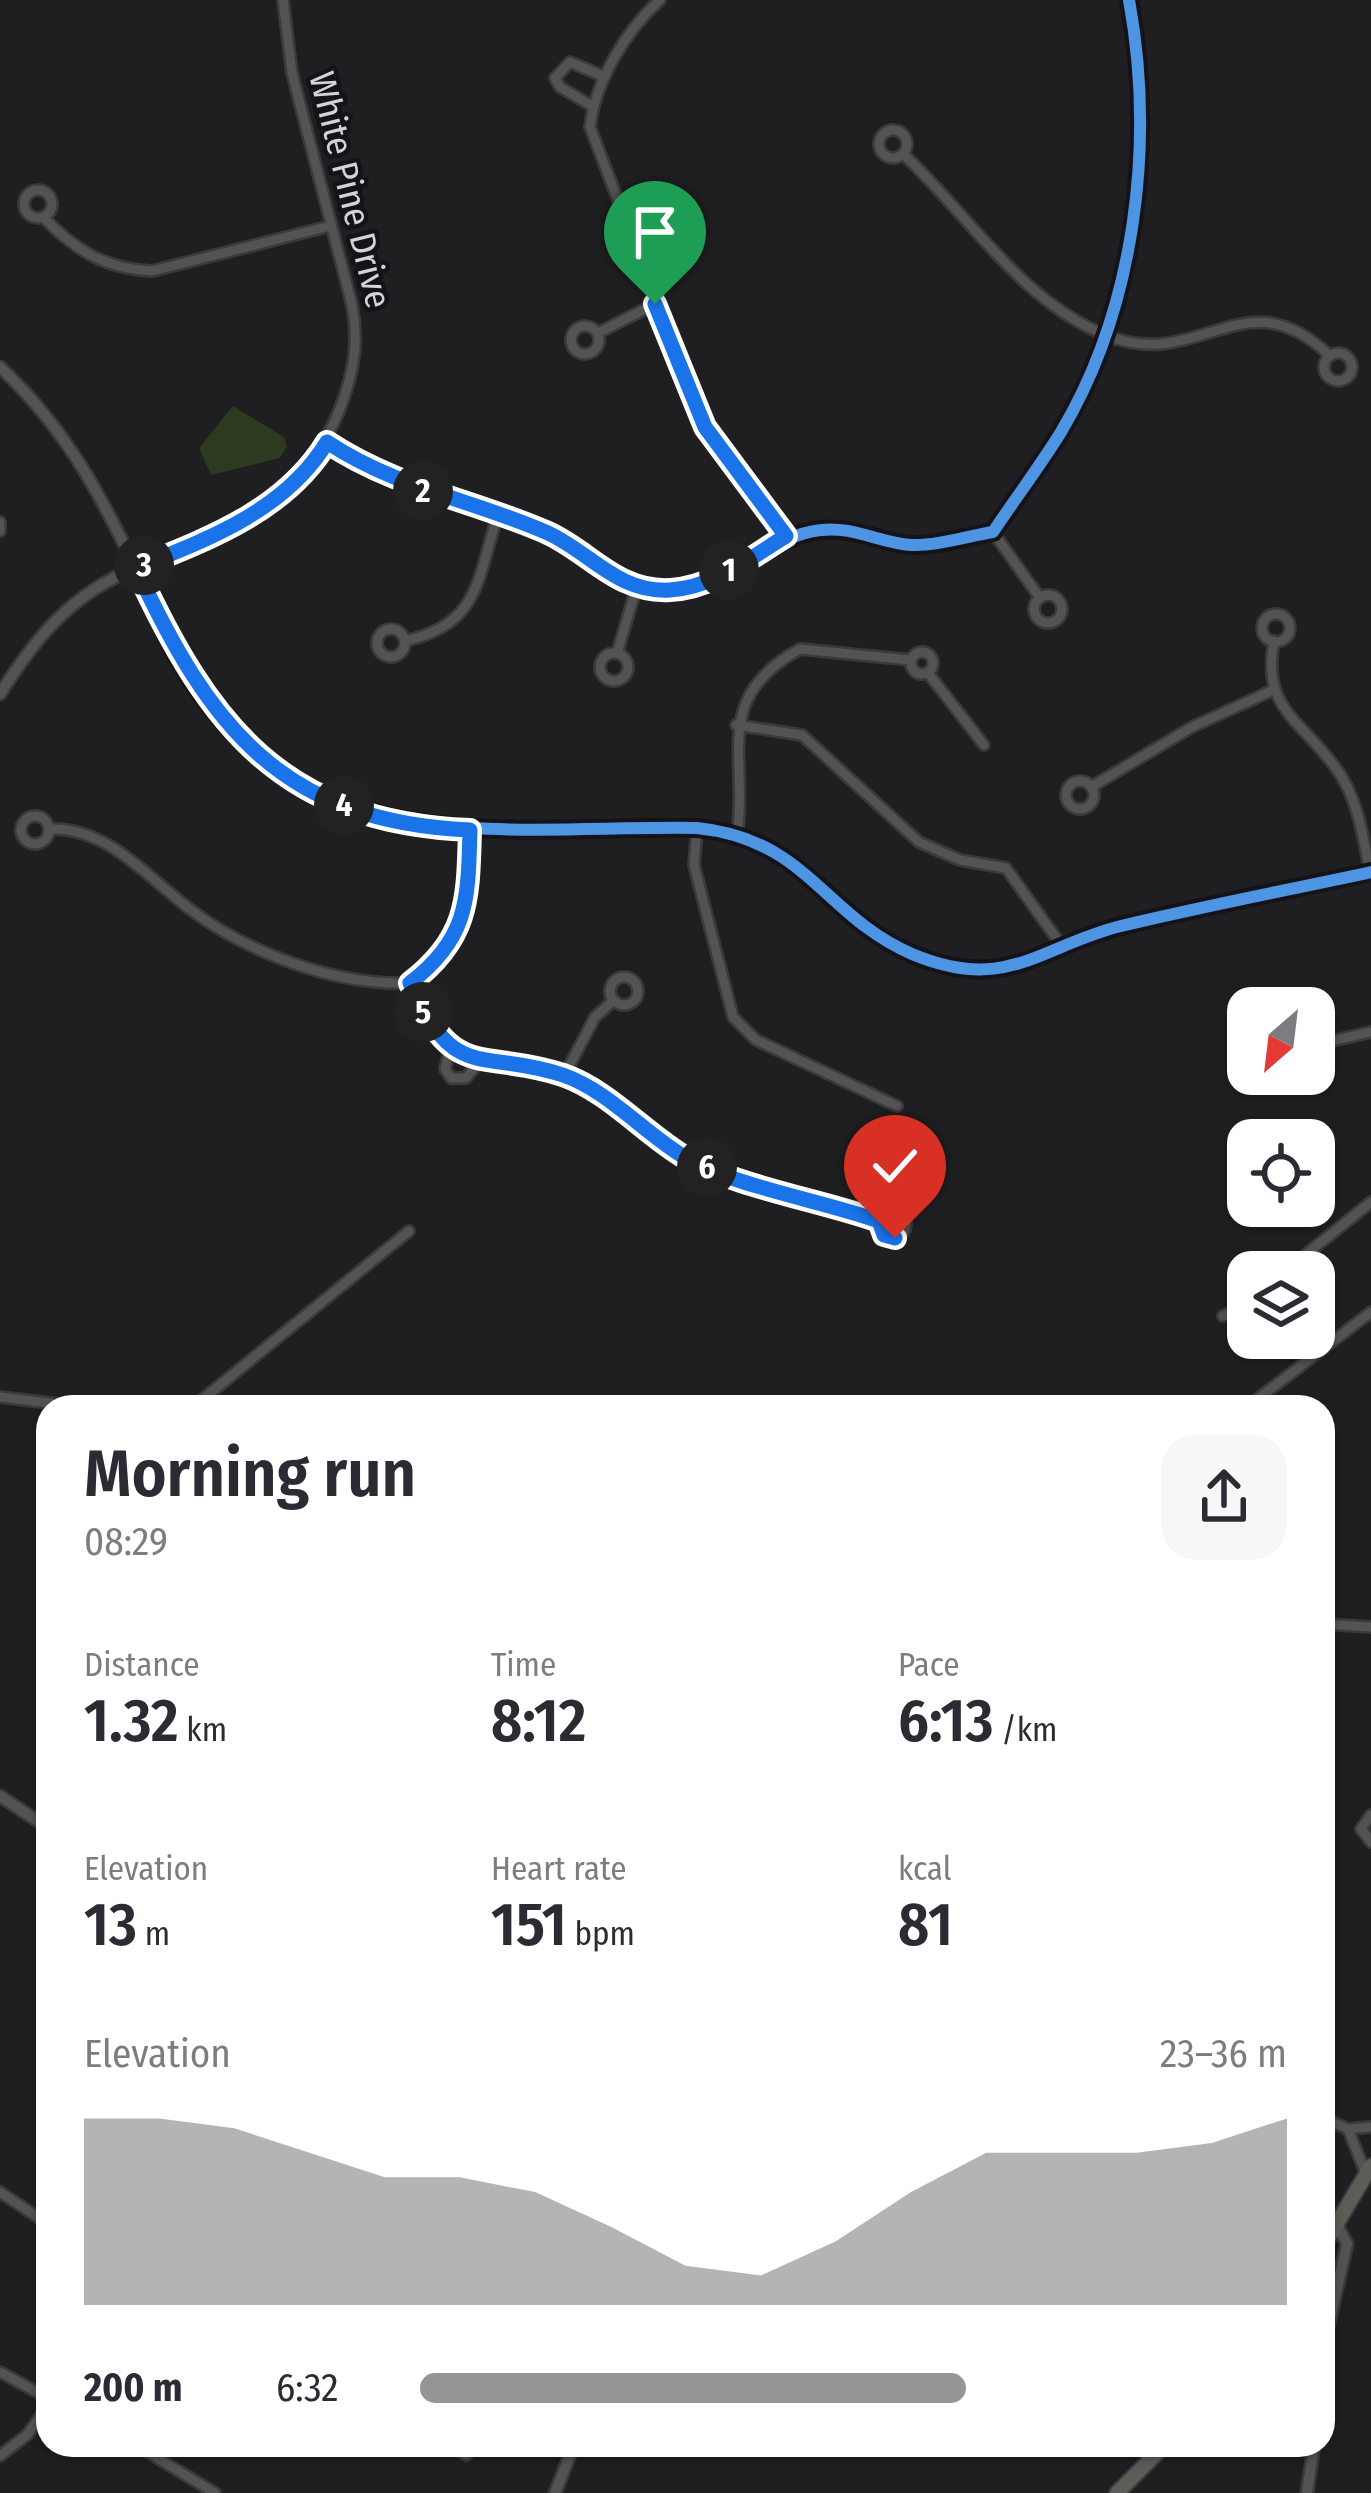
<!DOCTYPE html>
<html lang="en">
<head>
<meta charset="utf-8">
<style>
	:root { --surface:#fff; --page:#f7f7f7; --text:#2b2b33; --muted:#7c7c81; --accent:#969496 }
	body { margin:0; font-family:"Fira Sans Condensed",sans-serif; background:var(--page); color:var(--text); height:100vh; display:flex; flex-direction:column; font-size:45px; white-space:nowrap }
	* { box-sizing:border-box; margin:0 }
	p { font-size:39px; color:var(--muted) }
	.icon { flex:none; width:66px; height:66px; fill:none; stroke:currentColor; stroke-width:2; stroke-linecap:round; stroke-linejoin:round }
	.map { position:relative; flex:1; overflow:hidden }
	.drawer { position:absolute; left:36px; top:1395px; width:1299px; height:1062px; display:flex; flex-direction:column; background:var(--surface); border-radius:36px; box-shadow:0 3px 9px #0004 }
	.drawer>* { flex:none }
	.needle { width:78px; rotate:208deg }
	.controls { position:absolute; left:1227px; top:987px; display:grid; gap:24px }
	.controls a { display:grid; place-items:center; width:108px; height:108px; border-radius:24px; background:var(--surface); box-shadow:0 3px 9px #0004; font-size:60px }
	.pin { position:absolute; display:grid; place-items:center; width:102px; height:102px; color:#fff; margin:-123px -51px; border-radius:50% 50% 50% 0; rotate:-45deg; box-shadow:0 0 12px #0007 }
	.pin .icon { rotate:45deg }
	.km { position:absolute; width:60px; height:60px; margin:-30px; border-radius:50%; background:#222; color:#fff; font-size:33px; line-height:60px; text-align:center }
	.round { display:grid; place-items:center; flex:none; width:126px; height:126px; border-radius:36px; background:var(--page) }
	.overview { display:flex; align-items:center; justify-content:space-between; height:204px; padding:0 48px }
	h1 { font-size:66px; font-weight:600; line-height:90px }
	.metrics { display:grid; grid-template-columns:repeat(3,1fr); gap:18px; height:204px; padding:12px 48px }
	.metrics div { display:grid; align-content:center }
	.metrics b { font-size:60px; font-weight:600 }
	.metrics small { font-size:33px; font-weight:400 }
	.metrics p { font-size:33px }
	.chart { height:336px; padding:24px 48px }
	.chart p { display:flex; justify-content:space-between }
	.chart svg { width:100%; height:216px; margin-top:12px; fill:var(--accent); opacity:.7 }
	ul { padding:0 48px; list-style:none; font-size:39px }
	li { display:grid; grid-template-columns:192px 144px 1fr; align-items:center; height:90px }
	li i { height:30px; border-radius:15px; background:var(--accent) }
	.map>svg:first-child { display:block }
	.green { fill:#2e3a20 }
	.lines { fill:none; stroke-linecap:round; stroke-linejoin:round }
	.minor-casing { stroke:#3a393b; stroke-width:14 }
	.tertiary-casing { stroke:#3a393b; stroke-width:15 }
	.primary-casing { stroke:#3a393b; stroke-width:18 }
	.minor { stroke:#545354; stroke-width:9 }
	.tertiary { stroke:#545354; stroke-width:10 }
	.primary { stroke:#5a5e57; stroke-width:14 }
	.cycleway-casing { stroke:#161318; stroke-width:20 }
	.cycleway { stroke:#4d94e3; stroke-width:12 }
	.route-casing { stroke:#fff; stroke-width:24 }
	.route { stroke:#1a73e8; stroke-width:15 }
	.labels { text-anchor:middle; dominant-baseline:central; stroke-width:9; stroke-linejoin:round; paint-order:stroke }
	.street-label { font-size:36px; fill:#d6d3d6; stroke:#161318 }
</style>
</head>
<body>
<div class="map">
<svg width="1371" height="2493" viewBox="0 0 1371 2493">
	<rect width="100%" height="100%" fill="#1f1e20"/>
	<polygon class="green" points="233,406 284,437 287,446 280,458 211,475 199,448"/>
	<g class="lines">
		<g class="minor-casing">
			<g id="minor">
				<path d="M660,0c-34,30 -65,82 -70,127l115,300 81,109"/>
				<polyline points="592,106 560,87 555,78 570,62 605,77"/>
				<circle cx="893" cy="144" r="14"/>
				<path d="M903,154c66,61 119,149 205,182 93,36 137,-62 222,20"/>
				<circle cx="38" cy="204" r="14"/>
				<path d="M43,217c32,33 62,52 109,54l178,-45"/>
				<circle cx="585" cy="340" r="14"/>
				<polyline points="598,333 655,304"/>
				<circle cx="1338" cy="367" r="14"/>
				<path d="M327,442c69,46 146,59 220,91 52,22 78,65 141,56 49,-7 82,-54 133,-59 32,-4 59,13 90,15 26,1 57,-9 82,-13 22,-33 47,-66 68,-100 75,-126 94,-290 68,-432"/>
				<polyline points="0,522 0,531"/>
				<polyline points="993,532 1040,598"/>
				<path d="M136,568c92,-37 167,-63 205,-162 13,-35 18,-64 11,-101l-60,-232 -9,-73"/>
				<circle cx="1048" cy="609" r="14"/>
				<circle cx="1276" cy="628" r="14"/>
				<circle cx="391" cy="643" r="14"/>
				<path d="M405,641c73,-16 72,-59 92,-124"/>
				<path d="M1274,641c-13,67 27,79 61,126 23,30 28,70 35,105"/>
				<circle cx="922" cy="663" r="11"/>
				<polyline points="617,653 637,586"/>
				<circle cx="614" cy="667" r="14"/>
				<polyline points="928,673 984,745"/>
				<polyline points="736,725 802,735 919,842 960,860 1006,868 1064,949"/>
				<circle cx="1080" cy="795" r="14"/>
				<polyline points="1091,787 1192,727 1273,690"/>
				<circle cx="35" cy="830" r="14"/>
				<polyline points="697,828 694,865 733,1017 756,1040 897,1106"/>
				<path d="M49,829c58,-3 99,49 142,81 59,44 146,76 220,73 57,-45 57,-83 59,-153"/>
				<path d="M737,835c12,-76 -27,-137 63,-186l111,11"/>
				<circle cx="624" cy="991" r="14"/>
				<polyline points="411,983 425,1016 462,1055 564,1076 698,1164 879,1221"/>
				<polyline points="1314,1045 1371,1032"/>
				<polyline points="451,1046 445,1069 451,1078 466,1078 479,1062"/>
				<polyline points="564,1076 595,1017 614,1000"/>
				<circle cx="892" cy="1224" r="14"/>
				<polyline points="1284,1272 1371,1202"/>
				<polyline points="1223,1316 1248,1303"/>
				<polyline points="0,1397 82,1407"/>
				<polyline points="193,1407 409,1231"/>
				<polyline points="1247,1407 1371,1312"/>
				<polyline points="1323,1624 1371,1627"/>
				<polyline points="1371,1815 1361,1829 1371,1842"/>
				<polyline points="1323,2118 1348,2129 1371,2127"/>
				<polyline points="1348,2129 1366,2174"/>
				<polyline points="0,2192 48,2224"/>
				<polyline points="0,2372 48,2398"/>
				<polyline points="136,2445 215,2493"/>
				<polyline points="450,2445 466,2455 478,2445"/>
				<polyline points="0,2456 28,2434 48,2405"/>
			</g>
		</g>
		<g class="tertiary-casing">
			<g id="tertiary">
				<path d="M0,367c81,76 113,155 160,253 118,249 308,205 537,208 110,11 127,88 215,126 95,40 128,-8 209,-28 83,-20 167,-36 250,-54"/>
				<path d="M0,694c36,-57 72,-101 136,-126"/>
				<polyline points="0,1796 48,1828"/>
				<polyline points="1323,2350 1347,2244 1337,2225"/>
				<polyline points="555,2493 574,2445"/>
				<polyline points="1307,2493 1314,2445"/>
			</g>
		</g>
		<g class="primary-casing">
			<g id="primary">
				<polyline points="1323,2247 1371,2166"/>
				<polyline points="1117,2493 1165,2445"/>
			</g>
		</g>
		<use href="#minor" class="minor"/>
		<use href="#tertiary" class="tertiary"/>
		<use href="#primary" class="primary"/>
		<g class="cycleway-casing">
			<g id="cycleway">
				<path d="M327,442c69,46 146,59 220,91 52,22 78,65 141,56 49,-7 82,-54 133,-59 32,-4 59,13 90,15 26,1 57,-9 82,-13 22,-33 47,-66 68,-100 75,-126 94,-290 68,-432"/>
				<path d="M136,568c18,38 33,79 57,115 124,182 315,142 504,145 110,11 127,88 215,126 95,40 128,-8 209,-28 83,-20 167,-36 250,-54"/>
			</g>
		</g>
		<use href="#cycleway" class="cycleway"/>
	</g>
	<g class="lines">
		<g class="route-casing">
			<path id="route" d="M655,304l50,123 81,109c-36,22 -73,52 -116,54 -52,3 -79,-37 -122,-57 -75,-33 -152,-45 -221,-91 -42,69 -119,97 -191,126 73,158 146,254 334,262 -2,69 -1,108 -60,153 44,101 71,65 153,92 46,16 82,59 123,83 48,28 137,43 193,63l5,14 11,3"/>
		</g>
		<use href="#route" class="route"/>
	</g>
	<g class="labels">
		<g class="street-label">
			<text transform="translate(350 190) rotate(76)">White Pine Drive</text>
		</g>
	</g>
</svg>
<div class="controls">
<a><svg class="needle" viewBox="-14 -14 28 28"><path d="M0-13l5 13h-10z" fill="#e53935"/><path d="M0 13l5-13h-10z" fill="#7c7c81"/></svg></a>
<a><svg class="icon" aria-label="locate" viewBox="0 0 24 24"><circle cx="12" cy="12" r="6"/><path d="M12 2v4M12 18v4M2 12h4M18 12h4"/></svg></a>
<a><svg class="icon" aria-label="layers" viewBox="0 0 24 24"><path d="M12 4l9 5-9 5-9-5zM3 14l9 5 9-5"/></svg></a>
</div>
<div class="pin" style="left:655px;top:304px;background:#1e9e55"><svg class="icon" aria-label="arrive" viewBox="0 0 24 24"><path d="M6 21V4h12l-3 4 3 4H6"/></svg></div>
<div class="pin" style="left:895px;top:1238px;background:#d93025"><svg class="icon" aria-label="check" viewBox="0 0 24 24"><path d="M5 12l5 5 9-10"/></svg></div>
<b class="km" style="left:729px;top:570px">1</b>
<b class="km" style="left:423px;top:491px">2</b>
<b class="km" style="left:144px;top:565px">3</b>
<b class="km" style="left:344px;top:805px">4</b>
<b class="km" style="left:423px;top:1012px">5</b>
<b class="km" style="left:707px;top:1167px">6</b>
<section class="drawer">
<div class="overview"><div><h1>Morning run</h1><p>08:29</p></div><a class="round"><svg class="icon" aria-label="share" viewBox="0 0 24 24"><path d="M12 15V3M7 8l5-5 5 5M5 13v7h14v-7"/></svg></a></div>
<div class="metrics">
<div><p>Distance</p><b>1.32<small> km</small></b></div>
<div><p>Time</p><b>8:12</b></div>
<div><p>Pace</p><b>6:13<small> /km</small></b></div>
</div>
<div class="metrics">
<div><p>Elevation</p><b>13<small> m</small></b></div>
<div><p>Heart rate</p><b>151<small> bpm</small></b></div>
<div><p>kcal</p><b>81</b></div>
</div>
<div class="chart"><p><span>Elevation</span>23–36 m</p>
<svg viewBox="0 0 160 44" preserveAspectRatio="none"><path d="M0 44V6L10 6L20 8L30 13L40 18L50 18L60 21L70 28L80 36L90 38L100 31L110 21L120 13L130 13L140 13L150 11L160 6V44z"/></svg>
</div>
<ul>
<li><b>200 m</b>6:32<i style="width:63%"></i></li>
</ul>
</section>
</div>
</body>
</html>
